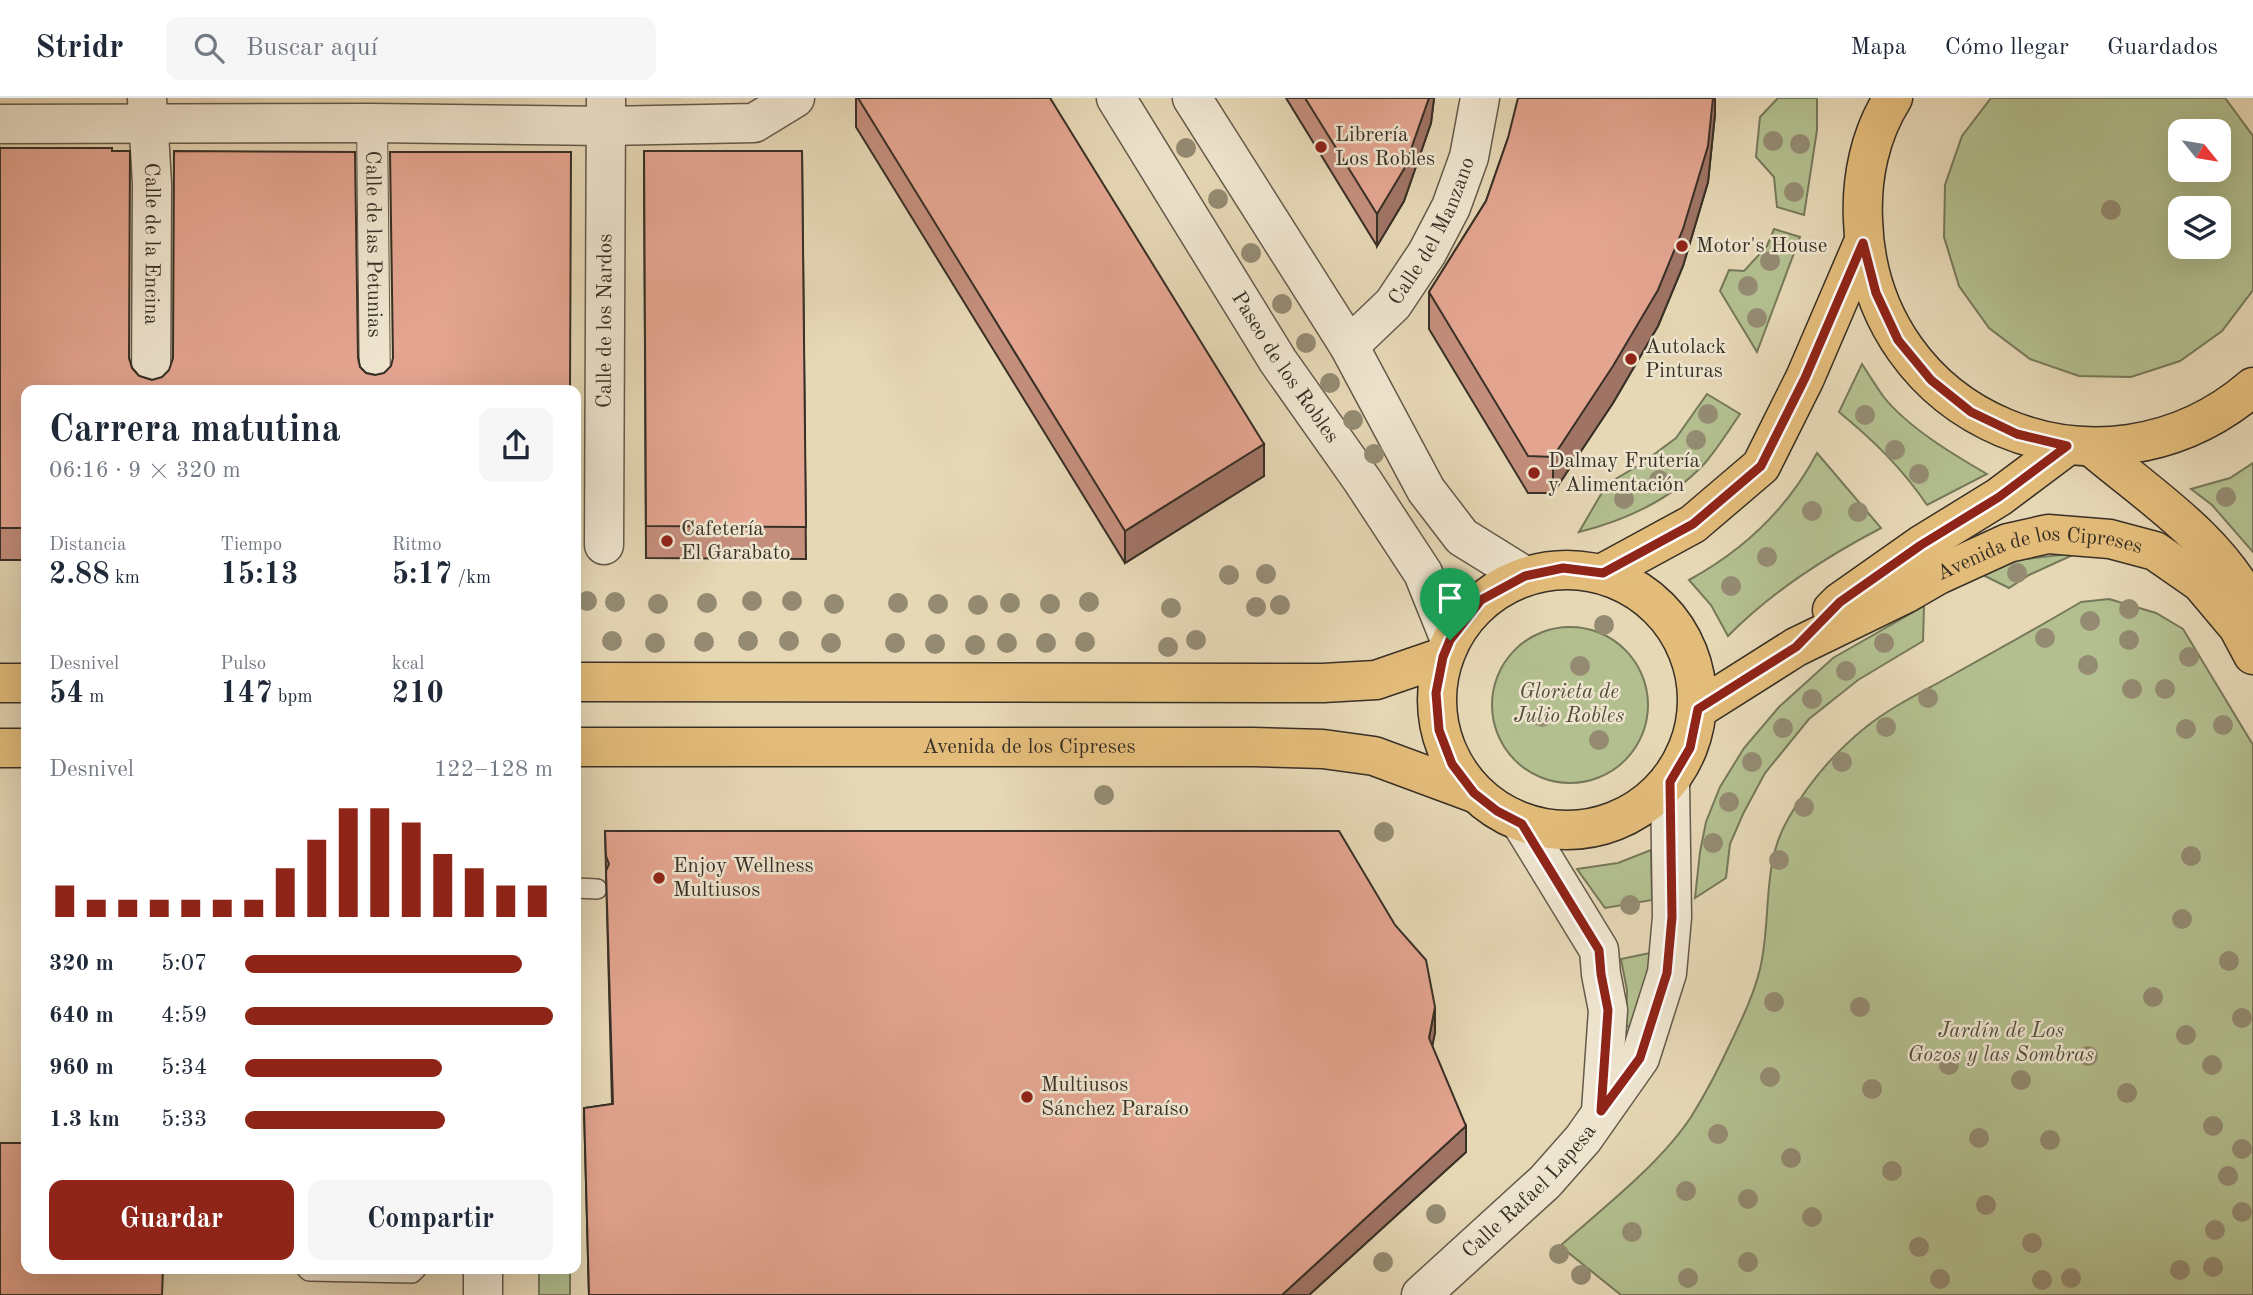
<!DOCTYPE html>
<html lang="es">
<head>
<meta charset="utf-8">
<style>
	:root { --surface:#fff; --page:#f6f6f7; --text:#1f2937; --muted:#747a83; --line:#e0e1e3; --accent:#8f2418 }
	body { margin:0; font-family:"Old Standard TT",serif; background:var(--page); color:var(--text); height:100vh; display:flex; flex-direction:column; font-size:26px; white-space:nowrap }
	* { box-sizing:border-box; margin:0 }
	p { font-size:23px; color:var(--muted) }
	.icon { flex:none; width:38px; height:38px; fill:none; stroke:currentColor; stroke-width:2; stroke-linecap:round; stroke-linejoin:round }
	.map { position:relative; flex:1; overflow:hidden }
	.sheet { position:absolute; left:21px; top:287px; width:560px; height:889px; display:flex; flex-direction:column; background:var(--surface); border-radius:14px; box-shadow:0 7px 28px #0002 }
	.sheet>* { flex:none }
	.needle { width:46px; rotate:120deg }
	.controls { position:absolute; left:2168px; top:21px; display:grid; gap:14px }
	.controls a { display:grid; place-items:center; width:63px; height:63px; border-radius:14px; background:var(--surface); box-shadow:0 7px 28px #0002; font-size:35px }
	.pin { position:absolute; display:grid; place-items:center; width:60px; height:60px; color:#fff; margin:-72px -30px; border-radius:50% 50% 50% 0; rotate:-45deg; box-shadow:0 0 7px #0007 }
	.pin .icon { rotate:45deg }
	.round { display:grid; place-items:center; flex:none; width:74px; height:74px; border-radius:14px; background:var(--page) }
	.overview { display:flex; align-items:center; justify-content:space-between; height:119px; padding:0 28px }
	h1 { font-size:38px; font-weight:700; line-height:52px }
	.figures { display:grid; grid-template-columns:repeat(3,1fr); gap:10px; height:119px; padding:7px 28px }
	.figures div { display:grid; align-content:center }
	.figures b { font-size:30px; font-weight:700 }
	.figures small { font-size:19px; font-weight:400 }
	.figures p { font-size:19px }
	.chart { height:196px; padding:14px 28px }
	.chart p { display:flex; justify-content:space-between }
	.chart svg { width:100%; height:126px; margin-top:7px; stroke:var(--accent); stroke-width:6 }
	.cta { display:flex; gap:14px; margin-top:auto; padding:14px 28px }
	.cta a { flex:1; height:80px; border-radius:14px; background:var(--accent); color:#fff; font-size:28px; font-weight:700; line-height:80px; text-align:center }
	.cta a+a { background:var(--page); color:var(--text) }
	ul { padding:0 28px; list-style:none; font-size:23px }
	li { display:grid; grid-template-columns:112px 84px 1fr; align-items:center; height:52px }
	li i { height:18px; border-radius:9px; background:var(--accent) }
	header { display:flex; align-items:center; gap:42px; box-sizing:border-box; height:98px; padding:0 35px; background:var(--surface); border-bottom:2px solid var(--line) }
	header strong { font-size:33px }
	nav { display:flex; gap:38px; margin-inline-start:auto; font-size:24px }
	.search { width:490px; height:63px; background:var(--page); display:flex; align-items:center; gap:18px; box-sizing:border-box; padding:0 24px; border-radius:14px; color:var(--muted); font-size:26px }
	.map>svg:first-child { display:block }
	.green { fill:#b3bf8f; stroke:#76785a; stroke-width:2; fill-rule:evenodd }
	.lines { fill:none; stroke-linecap:round; stroke-linejoin:round }
	.service-casing { stroke:#645a4a; stroke-width:22 }
	.pedestrian-casing { stroke:#645a4a; stroke-width:32 }
	.minor-casing { stroke:#645a4a; stroke-width:41 }
	.primary-casing { stroke:#383026; stroke-width:41 }
	.service { stroke:#efe5cf; stroke-width:19 }
	.pedestrian { stroke:#efe5cf; stroke-width:30 }
	.minor { stroke:#efe5cf; stroke-width:38 }
	.primary { stroke:#e3bc7a; stroke-width:38 }
	.tree { fill:#948b72 }
	.wall { fill:#c48e7c; stroke:#383026; stroke-width:2 }
	.shaded-wall { fill:#a07465; stroke:#383026; stroke-width:2 }
	.building { fill:#e4a590; stroke:#383026; stroke-width:2 }
	.route-casing { stroke:#fff; stroke-width:14 }
	.route { stroke:#8f2418; stroke-width:9 }
	.poi-dot { fill:#8f2418; stroke:#efe5cf; stroke-width:2.5 }
	.labels { text-anchor:middle; dominant-baseline:central; stroke-width:5; stroke-linejoin:round; paint-order:stroke }
	.poi-label { font-size:21px; fill:#383026; stroke:#efe5cf; text-anchor:start }
	.street-label { font-size:21px; fill:#383026; stroke:#efe5cf }
	.park-label { font-size:21px; font-style:italic; fill:#514d3b; stroke:#efe5cf }
</style>
</head>
<body>
<header>
<strong>Stridr</strong>
<div class="search"><svg class="icon" aria-label="search" viewBox="0 0 24 24"><circle cx="10" cy="10" r="6"/><path d="M15 15l6 6"/></svg>Buscar aquí</div>
<nav><a>Mapa</a><a>Cómo llegar</a><a>Guardados</a></nav>
</header>
<div class="map">
<svg width="2253" height="1197" viewBox="0 0 2253 1197">
	<rect width="100%" height="100%" fill="#e6d7b5"/>
	<filter id="stains"><feTurbulence type="fractalNoise" baseFrequency=".00286" numOctaves="4"/><feColorMatrix values="0 0 0 0 .2 0 0 0 0 .09 0 0 0 0 .02 0 0 0 .5 -.17"/></filter>
	<radialGradient id="worn" r=".72"><stop offset=".6" stop-color="#630" stop-opacity="0"/><stop offset="1" stop-color="#630" stop-opacity=".3"/></radialGradient>
	<g class="green">
		<polygon points="1778,0 1817,0 1817,32 1804,117 1777,109 1774,79 1756,59 1760,19"/>
		<path d="M1991,0h234l28,38v154l-31,41 -42,30 -49,16 -52,-1 -49,-17 -41,-31 -30,-42 -15,-49 1,-52 17,-49zM2180,33h39v39h-39zM2180,110h39v39h-39z"/>
		<polygon points="1774,131 1800,139 1757,254 1720,193 1729,172 1744,173 1767,148"/>
		<path d="M1862,266c7,11 14,22 21,32 24,31 71,59 104,78l-60,31c-25,-37 -54,-65 -88,-93z"/>
		<path d="M1707,296l33,20c-11,16 -22,34 -35,49 -34,37 -78,57 -126,69l28,-48 34,-20 35,-26z"/>
		<path d="M1817,355l64,75c-57,30 -108,63 -153,108l-17,-31 -22,-25c55,-30 99,-72 128,-127z"/>
		<polygon points="2253,365 2253,454 2212,407 2191,391 2230,380"/>
		<polygon points="2077,455 2029,477 2009,490 1983,477 2018,462"/>
		<path d="M2109,501l47,14 27,16 70,116v550h-632l-61,-49c42,-37 100,-82 131,-129 15,-24 28,-49 40,-75 11,-23 23,-48 29,-73 12,-49 1,-104 28,-150 19,-34 47,-67 78,-92 25,-20 54,-34 81,-49 45,-25 90,-50 134,-76z"/>
		<polygon points="1924,508 1923,543 1858,582 1809,621 1765,675 1743,716 1730,746 1726,780 1695,800 1700,754 1706,724 1720,689 1744,650 1779,609 1833,560"/>
		<circle cx="1570" cy="607" r="78"/>
		<polygon points="1651,752 1652,802 1605,810 1577,771 1618,765"/>
		<polygon points="1650,855 1646,894 1635,929 1626,928 1627,892 1621,861"/>
		<rect x="539" y="1171" width="31" height="26"/>
	</g>
	<g class="lines">
		<g class="service-casing">
			<g id="service">
				<polyline points="576,790 597,791"/>
				<polyline points="307,1171 309,1173 412,1175 416,1171"/>
			</g>
		</g>
		<g class="pedestrian-casing">
			<g id="pedestrian">
				<path id="s1" d="M372,25l3,267"/>
			</g>
		</g>
		<g class="minor-casing">
			<g id="minor">
				<path id="s2" d="M1116,0l162,263 84,119 61,93 27,67"/>
				<polyline points="1192,0 1349,248 1426,392 1462,439 1525,478"/>
				<path id="s3" d="M147,1l5,85 -1,206"/>
				<polyline points="0,26 372,25 606,28 754,25 795,0"/>
				<path id="s4" d="M1349,248l44,-42 34,-51 24,-46 18,-50 11,-59"/>
				<path id="s5" d="M604,447l2,-447"/>
				<polyline points="1522,726 1599,852 1601,876 1608,912 1601,1013"/>
				<polyline points="483,1197 483,1171"/>
				<path id="s6" d="M1421,1197l124,-113 38,-43 57,-81 27,-85 5,-56 -2,-135"/>
			</g>
		</g>
		<g class="primary-casing">
			<g id="primary">
				<path d="M1893,0c-23,36 -32,80 -30,122 6,201 239,297 390,167"/>
				<path d="M2093,350c58,49 126,92 160,162"/>
				<circle cx="1567" cy="602" r="130"/>
				<polyline points="1603,475 1693,426 1761,368 1805,280 1863,145"/>
				<polyline points="1832,512 1840,504 1921,447 1999,399 2067,348"/>
				<polyline points="576,584 1323,585 1376,582 1443,559"/>
				<polyline points="0,585 26,585"/>
				<path id="s7" d="M1698,611l98,-62 109,-53 33,-19 70,-32 40,-9 62,5 45,12 46,32 37,44 15,28"/>
				<path id="s8" d="M576,649h676l71,2 51,7 100,37"/>
				<polyline points="0,650 26,650"/>
			</g>
		</g>
		<use href="#service" class="service"/>
		<use href="#pedestrian" class="pedestrian"/>
		<use href="#minor" class="minor"/>
		<use href="#primary" class="primary"/>
	</g>
	<g class="tree">
		<circle cx="1773" cy="43" r="10"/>
		<circle cx="1800" cy="46" r="10"/>
		<circle cx="1186" cy="50" r="10"/>
		<circle cx="1794" cy="94" r="10"/>
		<circle cx="1218" cy="101" r="10"/>
		<circle cx="2111" cy="112" r="10"/>
		<circle cx="1251" cy="155" r="10"/>
		<circle cx="1770" cy="163" r="10"/>
		<circle cx="1748" cy="188" r="10"/>
		<circle cx="1282" cy="206" r="10"/>
		<circle cx="1757" cy="220" r="10"/>
		<circle cx="1306" cy="245" r="10"/>
		<circle cx="1330" cy="285" r="10"/>
		<circle cx="1708" cy="316" r="10"/>
		<circle cx="1865" cy="317" r="10"/>
		<circle cx="1353" cy="322" r="10"/>
		<circle cx="1696" cy="342" r="10"/>
		<circle cx="1895" cy="352" r="10"/>
		<circle cx="1374" cy="356" r="10"/>
		<circle cx="1919" cy="376" r="10"/>
		<circle cx="1659" cy="382" r="10"/>
		<circle cx="2226" cy="399" r="10"/>
		<circle cx="1624" cy="401" r="10"/>
		<circle cx="1812" cy="413" r="10"/>
		<circle cx="1858" cy="414" r="10"/>
		<circle cx="1767" cy="459" r="10"/>
		<circle cx="2017" cy="475" r="10"/>
		<circle cx="1266" cy="476" r="10"/>
		<circle cx="1229" cy="477" r="10"/>
		<circle cx="1731" cy="488" r="10"/>
		<circle cx="587" cy="503" r="10"/>
		<circle cx="752" cy="503" r="10"/>
		<circle cx="792" cy="503" r="10"/>
		<circle cx="615" cy="504" r="10"/>
		<circle cx="1089" cy="504" r="10"/>
		<circle cx="707" cy="505" r="10"/>
		<circle cx="898" cy="505" r="10"/>
		<circle cx="1010" cy="505" r="10"/>
		<circle cx="658" cy="506" r="10"/>
		<circle cx="834" cy="506" r="10"/>
		<circle cx="938" cy="506" r="10"/>
		<circle cx="1050" cy="506" r="10"/>
		<circle cx="978" cy="507" r="10"/>
		<circle cx="1280" cy="507" r="10"/>
		<circle cx="1256" cy="509" r="10"/>
		<circle cx="1171" cy="510" r="10"/>
		<circle cx="2129" cy="511" r="10"/>
		<circle cx="2090" cy="523" r="10"/>
		<circle cx="1604" cy="527" r="10"/>
		<circle cx="2045" cy="540" r="10"/>
		<circle cx="1196" cy="542" r="10"/>
		<circle cx="2129" cy="542" r="10"/>
		<circle cx="612" cy="543" r="10"/>
		<circle cx="748" cy="543" r="10"/>
		<circle cx="789" cy="543" r="10"/>
		<circle cx="704" cy="544" r="10"/>
		<circle cx="1085" cy="544" r="10"/>
		<circle cx="655" cy="545" r="10"/>
		<circle cx="831" cy="545" r="10"/>
		<circle cx="895" cy="545" r="10"/>
		<circle cx="1007" cy="545" r="10"/>
		<circle cx="1046" cy="545" r="10"/>
		<circle cx="1884" cy="545" r="10"/>
		<circle cx="935" cy="546" r="10"/>
		<circle cx="975" cy="547" r="10"/>
		<circle cx="1168" cy="549" r="10"/>
		<circle cx="2189" cy="559" r="10"/>
		<circle cx="2088" cy="567" r="10"/>
		<circle cx="1580" cy="568" r="10"/>
		<circle cx="1846" cy="573" r="10"/>
		<circle cx="2132" cy="591" r="10"/>
		<circle cx="2165" cy="591" r="10"/>
		<circle cx="1928" cy="600" r="10"/>
		<circle cx="1812" cy="601" r="10"/>
		<circle cx="1542" cy="619" r="10"/>
		<circle cx="2223" cy="627" r="10"/>
		<circle cx="1886" cy="629" r="10"/>
		<circle cx="1783" cy="630" r="10"/>
		<circle cx="2186" cy="631" r="10"/>
		<circle cx="1599" cy="642" r="10"/>
		<circle cx="1752" cy="664" r="10"/>
		<circle cx="1842" cy="664" r="10"/>
		<circle cx="1104" cy="697" r="10"/>
		<circle cx="1729" cy="704" r="10"/>
		<circle cx="1804" cy="709" r="10"/>
		<circle cx="1384" cy="734" r="10"/>
		<circle cx="1713" cy="745" r="10"/>
		<circle cx="2191" cy="758" r="10"/>
		<circle cx="1779" cy="762" r="10"/>
		<circle cx="1630" cy="807" r="10"/>
		<circle cx="2182" cy="821" r="10"/>
		<circle cx="2229" cy="863" r="10"/>
		<circle cx="2153" cy="899" r="10"/>
		<circle cx="1774" cy="904" r="10"/>
		<circle cx="1860" cy="909" r="10"/>
		<circle cx="2242" cy="920" r="10"/>
		<circle cx="2186" cy="937" r="10"/>
		<circle cx="2088" cy="958" r="10"/>
		<circle cx="1949" cy="967" r="10"/>
		<circle cx="2212" cy="967" r="10"/>
		<circle cx="1770" cy="979" r="10"/>
		<circle cx="2021" cy="982" r="10"/>
		<circle cx="1872" cy="991" r="10"/>
		<circle cx="2127" cy="995" r="10"/>
		<circle cx="2213" cy="1028" r="10"/>
		<circle cx="1718" cy="1036" r="10"/>
		<circle cx="1979" cy="1040" r="10"/>
		<circle cx="2050" cy="1042" r="10"/>
		<circle cx="2242" cy="1051" r="10"/>
		<circle cx="1791" cy="1060" r="10"/>
		<circle cx="1892" cy="1073" r="10"/>
		<circle cx="2228" cy="1078" r="10"/>
		<circle cx="1686" cy="1093" r="10"/>
		<circle cx="1748" cy="1101" r="10"/>
		<circle cx="1986" cy="1107" r="10"/>
		<circle cx="2242" cy="1114" r="10"/>
		<circle cx="1436" cy="1116" r="10"/>
		<circle cx="1812" cy="1119" r="10"/>
		<circle cx="2215" cy="1132" r="10"/>
		<circle cx="1632" cy="1134" r="10"/>
		<circle cx="2032" cy="1145" r="10"/>
		<circle cx="1919" cy="1149" r="10"/>
		<circle cx="1559" cy="1156" r="10"/>
		<circle cx="1383" cy="1164" r="10"/>
		<circle cx="1748" cy="1164" r="10"/>
		<circle cx="2213" cy="1169" r="10"/>
		<circle cx="2180" cy="1172" r="10"/>
		<circle cx="1581" cy="1177" r="10"/>
		<circle cx="1688" cy="1180" r="10"/>
		<circle cx="2071" cy="1180" r="10"/>
		<circle cx="1940" cy="1181" r="10"/>
		<circle cx="2042" cy="1182" r="10"/>
	</g>
	<g class="wall">
		<polygon points="856,0 1050,0 1264,378 1125,465 856,29"/>
		<polygon points="1286,0 1434,0 1431,25 1404,103 1377,148"/>
		<polygon points="1715,16 1708,84 1683,168 1658,228 1613,305 1553,395 1528,395 1429,231 1429,194 1486,103 1508,40"/>
		<polygon points="0,50 129,260 132,270 139,278 152,282 358,260 360,269 366,275 375,277 570,292 26,292 26,462 0,462"/>
		<polygon points="644,53 802,53 806,461 646,460"/>
		<polygon points="605,733 1435,934 1432,948 1466,1054 1309,1197 589,1197 584,1010 612,1006"/>
	</g>
	<g class="shaded-wall">
		<polygon points="1429,0 1434,0 1431,25 1404,103 1377,148 1377,116"/>
		<polygon points="1713,0 1715,0 1715,16 1708,84 1683,168 1658,228 1613,305 1553,395 1553,359"/>
		<polygon points="1264,346 1264,378 1125,465 1125,433"/>
		<polygon points="1435,909 1435,934 1429,966 1429,940"/>
		<polygon points="1466,1028 1466,1054 1309,1197 1282,1197"/>
	</g>
	<g class="building">
		<polygon points="858,0 1050,0 1264,346 1125,433"/>
		<polygon points="1305,0 1429,0 1404,71 1377,116"/>
		<polygon points="1518,0 1713,0 1708,48 1683,131 1658,192 1613,268 1553,359 1528,358 1429,194 1486,103 1508,40"/>
		<polygon points="0,50 112,50 112,53 130,53 129,260 132,270 139,278 152,282 162,279 169,272 173,260 174,53 355,54 358,260 360,269 366,275 375,277 384,275 391,268 393,260 390,54 571,54 570,292 26,292 26,430 0,430"/>
		<polygon points="644,53 802,53 806,429 646,428"/>
		<polygon points="605,733 1339,733 1395,827 1426,862 1435,909 1429,940 1466,1028 1282,1197 589,1197 584,1010 613,1006 606,773 609,766 606,758"/>
		<polygon points="0,1045 26,1045 26,1171 163,1171 162,1197 0,1197"/>
	</g>
	<g class="lines">
		<g class="route-casing">
			<polygon id="route" points="1863,145 1876,195 1898,242 1931,282 1971,314 2017,336 2067,348 1999,399 1921,447 1840,504 1796,549 1698,611 1690,650 1670,684 1672,819 1667,875 1640,960 1601,1013 1608,912 1601,876 1599,852 1522,726 1497,713 1474,695 1452,666 1439,632 1436,595 1443,559 1450,542 1481,502 1525,478 1563,470 1603,475 1693,426 1761,368 1805,280"/>
		</g>
		<use href="#route" class="route"/>
	</g>
	<g class="poi-dot">
		<circle cx="1321" cy="49" r="7"/>
		<circle cx="1682" cy="148" r="7"/>
		<circle cx="1631" cy="261" r="7"/>
		<circle cx="1534" cy="375" r="7"/>
		<circle cx="667" cy="443" r="7"/>
		<circle cx="659" cy="780" r="7"/>
		<circle cx="1027" cy="999" r="7"/>
	</g>
	<g class="labels">
		<g class="poi-label">
			<text x="1335" y="37">Librería<tspan x="1335" dy="24">Los Robles</tspan></text>
			<text x="1696" y="148">Motor's House</text>
			<text x="1645" y="249">Autolack<tspan x="1645" dy="24">Pinturas</tspan></text>
			<text x="1548" y="363">Dalmay Frutería<tspan x="1548" dy="24">y Alimentación</tspan></text>
			<text x="681" y="431">Cafetería<tspan x="681" dy="24">El Garabato</tspan></text>
			<text x="673" y="768">Enjoy Wellness<tspan x="673" dy="24">Multiusos</tspan></text>
			<text x="1041" y="987">Multiusos<tspan x="1041" dy="24">Sánchez Paraíso</tspan></text>
		</g>
		<g class="street-label">
			<text stroke="none"><textPath href="#s4" startOffset="144">Calle del Manzano</textPath></text>
			<text stroke="none"><textPath href="#s3" startOffset="145">Calle de la Encina</textPath></text>
			<text stroke="none"><textPath href="#s1" startOffset="121">Calle de las Petunias</textPath></text>
			<text stroke="none"><textPath href="#s5" startOffset="224">Calle de los Nardos</textPath></text>
			<text stroke="none"><textPath href="#s2" startOffset="318">Paseo de los Robles</textPath></text>
			<text stroke="none"><textPath href="#s7" startOffset="382">Avenida de los Cipreses</textPath></text>
			<text stroke="none"><textPath href="#s8" startOffset="453">Avenida de los Cipreses</textPath></text>
			<text stroke="none"><textPath href="#s6" startOffset="150">Calle Rafael Lapesa</textPath></text>
		</g>
		<g class="park-label">
			<text x="1569" y="594">Glorieta de<tspan x="1569" dy="24">Julio Robles</tspan></text>
			<text x="2001" y="933">Jardín de Los<tspan x="2001" dy="24">Gozos y las Sombras</tspan></text>
		</g>
	</g>
	<rect width="100%" height="100%" filter="url(#stains)"/>
	<rect width="100%" height="100%" fill="url(#worn)"/>
</svg>
<div class="controls">
<a><svg class="needle" viewBox="-14 -14 28 28"><path d="M0-13l5 13h-10z" fill="#e53935"/><path d="M0 13l5-13h-10z" fill="#747a83"/></svg></a>
<a><svg class="icon" aria-label="layers" viewBox="0 0 24 24"><path d="M12 4l9 5-9 5-9-5zM3 14l9 5 9-5"/></svg></a>
</div>
<div class="pin" style="left:1450px;top:542px;background:#1e9e55"><svg class="icon" aria-label="arrive" viewBox="0 0 24 24"><path d="M6 21V4h12l-3 4 3 4H6"/></svg></div>
<section class="sheet">
<div class="overview"><div><h1>Carrera matutina</h1><p>06:16 · 9 × 320 m</p></div><a class="round"><svg class="icon" aria-label="share" viewBox="0 0 24 24"><path d="M12 15V3M7 8l5-5 5 5M5 13v7h14v-7"/></svg></a></div>
<div class="figures">
<div><p>Distancia</p><b>2.88<small> km</small></b></div>
<div><p>Tiempo</p><b>15:13</b></div>
<div><p>Ritmo</p><b>5:17<small> /km</small></b></div>
</div>
<div class="figures">
<div><p>Desnivel</p><b>54<small> m</small></b></div>
<div><p>Pulso</p><b>147<small> bpm</small></b></div>
<div><p>kcal</p><b>210</b></div>
</div>
<div class="chart"><p><span>Desnivel</span>122–128 m</p>
<svg viewBox="0 0 160 44" preserveAspectRatio="none"><path d="M5 44V33M15 44V38M25 44V38M35 44V38M45 44V38M55 44V38M65 44V38M75 44V27M85 44V17M95 44V6M105 44V6M115 44V11M125 44V22M135 44V27M145 44V33M155 44V33"/></svg>
</div>
<ul>
<li><b>320 m</b>5:07<i style="width:90%"></i></li>
<li><b>640 m</b>4:59<i style="width:100%"></i></li>
<li><b>960 m</b>5:34<i style="width:64%"></i></li>
<li><b>1.3 km</b>5:33<i style="width:65%"></i></li>
</ul>
<div class="cta"><a>Guardar</a><a>Compartir</a></div>
</section>
</div>
</body>
</html>
